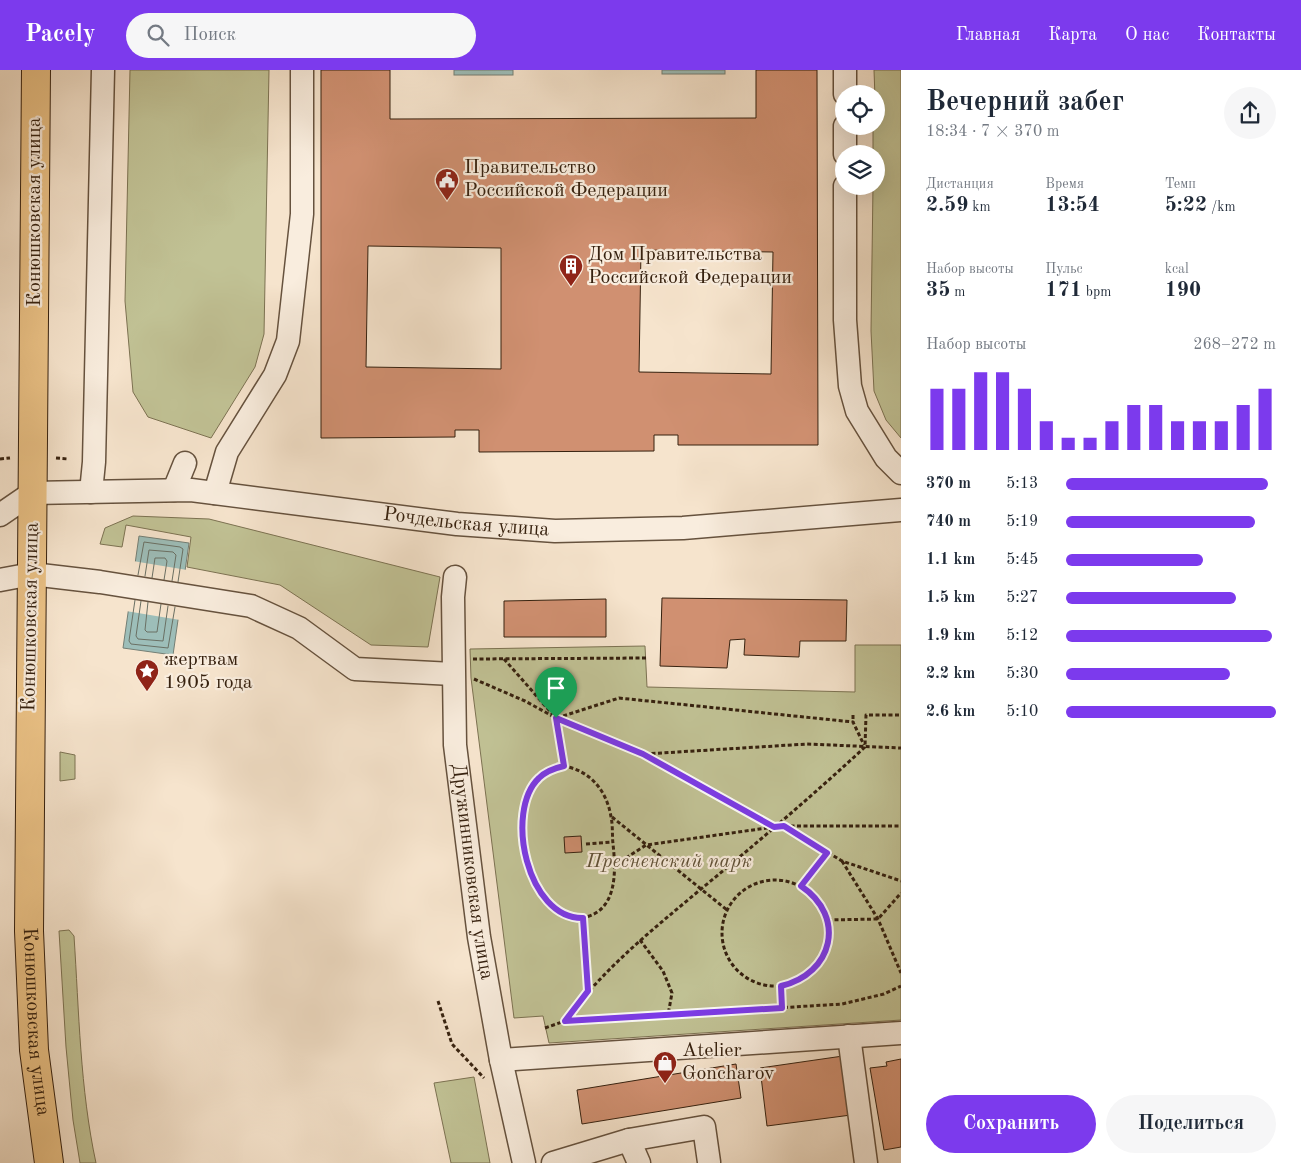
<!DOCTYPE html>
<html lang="ru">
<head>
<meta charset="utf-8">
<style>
	:root { --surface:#fff; --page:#f6f6f7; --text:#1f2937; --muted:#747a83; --accent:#7c3aed }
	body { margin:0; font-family:"Old Standard TT",serif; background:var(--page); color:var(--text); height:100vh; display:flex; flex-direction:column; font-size:19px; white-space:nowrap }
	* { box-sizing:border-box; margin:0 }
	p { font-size:16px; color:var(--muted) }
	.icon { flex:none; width:28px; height:28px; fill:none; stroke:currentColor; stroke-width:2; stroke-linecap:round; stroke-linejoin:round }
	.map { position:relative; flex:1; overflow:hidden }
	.details { display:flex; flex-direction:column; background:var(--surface); width:400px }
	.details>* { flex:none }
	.fabs { position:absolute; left:835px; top:15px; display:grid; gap:10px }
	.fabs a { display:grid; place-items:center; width:50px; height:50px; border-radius:50%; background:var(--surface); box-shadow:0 5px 20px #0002; font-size:25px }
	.pin { position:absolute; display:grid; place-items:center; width:42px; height:42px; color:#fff; margin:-51px -21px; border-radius:50% 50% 50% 0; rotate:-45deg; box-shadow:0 0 5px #0007 }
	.pin .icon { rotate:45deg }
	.round { display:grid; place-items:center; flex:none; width:52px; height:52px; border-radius:26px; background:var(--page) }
	.head { display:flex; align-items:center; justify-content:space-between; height:85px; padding:0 25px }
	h1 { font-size:28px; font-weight:700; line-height:38px }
	.figures { display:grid; grid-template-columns:repeat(3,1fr); gap:8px; height:85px; padding:5px 25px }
	.figures div { display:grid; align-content:center }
	.figures b { font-size:21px; font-weight:700 }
	.figures small { font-size:14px; font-weight:400 }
	.figures p { font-size:14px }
	.chart { height:140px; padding:10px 25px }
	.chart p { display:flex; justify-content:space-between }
	.chart svg { width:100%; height:90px; margin-top:5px; stroke:var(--accent); stroke-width:6 }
	.primary-button { display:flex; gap:10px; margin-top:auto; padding:10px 25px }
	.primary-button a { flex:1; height:58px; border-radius:30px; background:var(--accent); color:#fff; font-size:20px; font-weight:700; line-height:58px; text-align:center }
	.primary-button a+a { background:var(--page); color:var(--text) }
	ul { padding:0 25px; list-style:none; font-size:16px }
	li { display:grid; grid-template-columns:80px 60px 1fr; align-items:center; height:38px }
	li i { height:12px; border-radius:6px; background:var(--accent) }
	header { display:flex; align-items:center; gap:30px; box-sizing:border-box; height:70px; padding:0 25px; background:var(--accent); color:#fff }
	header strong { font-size:24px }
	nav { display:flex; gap:28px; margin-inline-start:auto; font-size:18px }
	.search { width:350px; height:45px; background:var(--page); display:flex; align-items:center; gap:12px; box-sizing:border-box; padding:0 18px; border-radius:28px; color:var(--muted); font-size:19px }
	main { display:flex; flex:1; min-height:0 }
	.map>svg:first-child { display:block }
	.green { fill:#c1c295; stroke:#7c7252 }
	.water { fill:#9dbeb9; stroke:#747f75 }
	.pier { fill:#f6e4cd }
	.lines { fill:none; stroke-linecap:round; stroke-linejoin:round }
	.shore { stroke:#6a7064; stroke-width:1 }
	.building { fill:#d09071; stroke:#36210f; fill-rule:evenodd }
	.minor-casing { stroke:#66523e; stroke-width:25 }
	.major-casing { stroke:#36210f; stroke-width:30 }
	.path { stroke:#36210f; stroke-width:3; stroke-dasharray:4 2.5; stroke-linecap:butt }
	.minor { stroke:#f9edde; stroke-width:22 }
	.major { stroke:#ebc286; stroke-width:28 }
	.route-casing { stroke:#fff; stroke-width:10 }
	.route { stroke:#7c3aed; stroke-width:6 }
	.labels { text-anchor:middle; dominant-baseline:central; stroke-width:4.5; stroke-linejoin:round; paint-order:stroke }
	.poi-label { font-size:20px; fill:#36210f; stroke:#f9edde; text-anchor:start }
	.street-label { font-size:20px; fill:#36210f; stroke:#f9edde }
	.park-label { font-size:20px; font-style:italic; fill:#605137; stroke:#f9edde }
</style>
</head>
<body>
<header>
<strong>Pacely</strong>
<div class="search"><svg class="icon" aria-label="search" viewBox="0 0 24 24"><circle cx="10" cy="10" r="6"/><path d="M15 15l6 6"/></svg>Поиск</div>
<nav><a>Главная</a><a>Карта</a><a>О нас</a><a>Контакты</a></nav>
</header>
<main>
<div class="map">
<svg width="901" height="1093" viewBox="0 0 901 1093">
	<rect width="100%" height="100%" fill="#f6e4cd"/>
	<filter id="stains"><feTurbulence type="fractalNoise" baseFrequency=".004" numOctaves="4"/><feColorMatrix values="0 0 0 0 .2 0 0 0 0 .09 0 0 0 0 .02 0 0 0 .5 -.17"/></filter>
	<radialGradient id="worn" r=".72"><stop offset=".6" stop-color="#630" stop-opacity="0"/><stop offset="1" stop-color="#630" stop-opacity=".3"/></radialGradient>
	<g class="green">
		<polygon points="130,0 269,0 264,264 255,297 211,368 148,347 133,322 125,231"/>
		<polygon points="874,0 901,0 901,368 886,350 874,321 871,261 873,116 876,116 876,84 873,84 873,56 876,56"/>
		<polygon points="133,446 209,449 440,507 428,577 371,575 280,515 187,497 191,467 126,455 122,477 100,474 105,458"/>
		<polygon points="855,575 901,575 901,950 549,973 543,946 514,948 471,608 470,579 645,576 647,617 855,622"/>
		<polygon points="60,682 75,685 75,709 60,711"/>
		<path d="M69,860l5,6c5,75 6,153 22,227h-16l-7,-43 -7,-73 -7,-116z"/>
		<polygon points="474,1007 490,1093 451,1093 434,1013"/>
	</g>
	<g class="water">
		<rect x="454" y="0" width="59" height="5"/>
		<rect x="662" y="0" width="63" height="4"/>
		<polygon points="139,466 189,473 173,585 123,578"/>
	</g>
	<polygon class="pier" points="133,491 187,500 180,550 126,541"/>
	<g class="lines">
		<g class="shore">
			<polyline points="138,505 144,472 180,477 183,479 178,512"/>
			<polyline points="145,506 149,480 173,482 176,485 172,511"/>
			<polyline points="152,508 155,488 165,488 167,491 164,510"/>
			<polyline points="135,530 129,571 131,574 168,578 175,537"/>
			<polyline points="141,531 136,566 138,569 163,571 168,536"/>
			<polyline points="148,532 145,560 147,562 157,562 161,534"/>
		</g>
	</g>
	<g class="building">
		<path d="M321,0h69v49l366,-1v-48h61l1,375h-140v-10h-24v16l-175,1v-22h-24v7l-134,1zM368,176l133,2v121l-135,-2zM641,180l132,2 -2,122 -132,-2z"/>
		<polygon points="662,528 847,530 846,571 800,571 799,587 744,585 745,569 730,570 727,598 660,596"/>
		<polygon points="606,529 606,567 504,567 504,531"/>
		<polygon points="581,766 582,782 565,783 564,767"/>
		<polygon points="843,986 851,1045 767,1056 760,998"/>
		<polygon points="901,989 901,1077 884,1080 870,998 887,996 886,992"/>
		<polygon points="736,994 741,1028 582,1054 577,1020"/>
	</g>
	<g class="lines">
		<g class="minor-casing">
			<g id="minor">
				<polyline points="845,0 845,24"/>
				<polyline points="845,56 845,84"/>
				<polyline points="845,116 845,250 850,316 857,341 886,388 901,403"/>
				<polyline points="174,420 185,393"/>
				<polyline points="91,422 94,392 103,0"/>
				<polyline points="215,423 227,382 275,305 288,271 302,144 302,0"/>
				<path id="s1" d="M0,445l32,-22 159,-3 266,34 98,7 128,-3 218,-18"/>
				<path id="s2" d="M455,507l-2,20 2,148 24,192 22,123 23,103"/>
				<polyline points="0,510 32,504 100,512 251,536 299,558 355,599 453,604"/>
				<polyline points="849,966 866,1093"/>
				<polyline points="501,990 901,963"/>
				<polyline points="629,1070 704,1057 709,1092"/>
				<polyline points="553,1093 629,1070 639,1093"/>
			</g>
		</g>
		<g class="major-casing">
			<g id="major">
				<path id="s3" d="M36,0l-7,861 5,119 15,113"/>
			</g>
		</g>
		<g class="path">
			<polyline points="56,388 68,389"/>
			<polyline points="0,389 10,388"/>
			<polyline points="473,589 646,588"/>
			<polyline points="504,589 556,648 563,696"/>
			<polyline points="474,609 525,631 556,648 643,684 775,757 784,756 842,791 901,811"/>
			<polyline points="853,645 853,652"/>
			<polyline points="557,648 619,628 853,652 864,675"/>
			<polyline points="645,684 807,674 901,678"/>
			<path d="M563,696c27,4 44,25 48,51 2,9 1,18 2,27 3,27 5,69 -32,74 -55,8 -89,-135 -18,-152z"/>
			<polyline points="612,747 727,840"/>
			<polyline points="784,756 901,756"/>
			<polyline points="586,774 612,772"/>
			<polyline points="842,791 878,849 901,903"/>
			<polyline points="615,795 646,775 774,757"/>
			<circle cx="775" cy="863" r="53"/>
			<polyline points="801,816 827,783"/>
			<polyline points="583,848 588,920"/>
			<polyline points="828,850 878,849 901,823"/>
			<polyline points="640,870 663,901 672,923 668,945"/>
			<polyline points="781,916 782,938"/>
			<polyline points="438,931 452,974 484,1008"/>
			<path d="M565,951c39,-53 86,-90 136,-132 56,-46 111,-93 164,-142l1,-32h35"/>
			<polyline points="545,958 565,951 842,934 884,924 901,916"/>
		</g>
		<use href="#minor" class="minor"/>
		<use href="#major" class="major"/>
	</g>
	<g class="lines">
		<g class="route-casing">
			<path id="route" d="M556,648l87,36 131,73 10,-1 43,27 -26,33c46,31 32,88 -20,100l1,22 -217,13 23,-30 -5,-73c-56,1 -79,-107 -44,-140 7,-7 16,-10 25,-12z"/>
		</g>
		<use href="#route" class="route"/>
	</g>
	<defs>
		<g id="civic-pin" transform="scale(1.25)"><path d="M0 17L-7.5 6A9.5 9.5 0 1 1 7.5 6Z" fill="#8f2418" stroke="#f9edde"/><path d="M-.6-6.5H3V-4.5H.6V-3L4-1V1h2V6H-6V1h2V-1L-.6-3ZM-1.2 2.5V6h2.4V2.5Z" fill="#fff"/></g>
		<g id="building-pin" transform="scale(1.25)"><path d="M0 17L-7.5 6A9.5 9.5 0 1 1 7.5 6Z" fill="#8f2418" stroke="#f9edde"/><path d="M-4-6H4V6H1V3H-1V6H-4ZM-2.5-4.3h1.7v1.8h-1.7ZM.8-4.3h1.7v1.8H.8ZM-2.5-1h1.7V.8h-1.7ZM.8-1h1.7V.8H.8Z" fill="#fff"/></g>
		<g id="sight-pin" transform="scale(1.25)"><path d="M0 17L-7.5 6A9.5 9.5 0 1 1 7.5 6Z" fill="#8f2418" stroke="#f9edde"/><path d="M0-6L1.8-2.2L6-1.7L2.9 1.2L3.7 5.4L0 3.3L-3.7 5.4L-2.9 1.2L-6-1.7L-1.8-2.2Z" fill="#fff"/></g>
		<g id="shop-pin" transform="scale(1.25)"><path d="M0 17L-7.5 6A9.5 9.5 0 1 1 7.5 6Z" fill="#8f2418" stroke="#f9edde"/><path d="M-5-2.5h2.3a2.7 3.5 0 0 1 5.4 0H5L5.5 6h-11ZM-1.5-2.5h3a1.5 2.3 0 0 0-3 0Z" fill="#fff"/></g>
	</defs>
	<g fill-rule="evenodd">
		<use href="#civic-pin" x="447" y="110"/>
		<use href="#building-pin" x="571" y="196"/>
		<use href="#sight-pin" x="147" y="601"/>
		<use href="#shop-pin" x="665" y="993"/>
	</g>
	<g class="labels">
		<g class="poi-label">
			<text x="464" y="98">Правительство<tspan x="464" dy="23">Российской Федерации</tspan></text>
			<text x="588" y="185">Дом Правительства<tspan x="588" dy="23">Российской Федерации</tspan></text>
			<text x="164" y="590">жертвам<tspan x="164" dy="23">1905 года</tspan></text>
			<text x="682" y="981">Atelier<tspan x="682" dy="23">Goncharov</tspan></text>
		</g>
		<g class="street-label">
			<text transform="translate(35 142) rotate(-90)">Конюшковская улица</text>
			<text stroke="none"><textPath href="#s1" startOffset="475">Рочдельская улица</textPath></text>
			<text transform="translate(31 547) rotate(-89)">Конюшковская улица</text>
			<text stroke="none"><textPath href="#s2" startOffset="296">Дружинниковская улица</textPath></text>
			<text stroke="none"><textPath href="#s3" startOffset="952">Конюшковская улица</textPath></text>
		</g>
		<g class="park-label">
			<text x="669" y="792">Пресненский парк</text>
		</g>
	</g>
	<rect width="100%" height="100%" filter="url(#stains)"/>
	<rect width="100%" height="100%" fill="url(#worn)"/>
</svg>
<div class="fabs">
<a><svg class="icon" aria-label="locate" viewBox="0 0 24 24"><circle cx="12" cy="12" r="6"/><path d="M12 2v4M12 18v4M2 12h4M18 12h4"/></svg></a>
<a><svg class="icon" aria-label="layers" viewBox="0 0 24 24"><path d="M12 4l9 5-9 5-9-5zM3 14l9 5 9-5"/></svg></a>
</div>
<div class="pin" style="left:556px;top:648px;background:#1e9e55"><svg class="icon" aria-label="arrive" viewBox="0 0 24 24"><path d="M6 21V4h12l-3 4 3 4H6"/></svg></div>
</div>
<section class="details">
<div class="head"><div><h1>Вечерний забег</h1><p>18:34 · 7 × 370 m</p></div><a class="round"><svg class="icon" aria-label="share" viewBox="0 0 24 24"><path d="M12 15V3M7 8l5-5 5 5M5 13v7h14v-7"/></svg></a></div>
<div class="figures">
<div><p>Дистанция</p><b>2.59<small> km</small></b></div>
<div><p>Время</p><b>13:54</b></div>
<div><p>Темп</p><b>5:22<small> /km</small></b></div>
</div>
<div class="figures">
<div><p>Набор высоты</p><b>35<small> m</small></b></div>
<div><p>Пульс</p><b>171<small> bpm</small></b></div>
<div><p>kcal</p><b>190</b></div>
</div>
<div class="chart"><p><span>Набор высоты</span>268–272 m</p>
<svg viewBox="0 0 160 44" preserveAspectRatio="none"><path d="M5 44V14M15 44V14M25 44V6M35 44V6M45 44V14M55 44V30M65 44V38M75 44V38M85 44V30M95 44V22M105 44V22M115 44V30M125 44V30M135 44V30M145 44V22M155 44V14"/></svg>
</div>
<ul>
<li><b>370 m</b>5:13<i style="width:96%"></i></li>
<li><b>740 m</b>5:19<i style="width:90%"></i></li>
<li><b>1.1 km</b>5:45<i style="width:65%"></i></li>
<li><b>1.5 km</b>5:27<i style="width:81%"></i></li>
<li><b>1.9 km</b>5:12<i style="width:98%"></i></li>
<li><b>2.2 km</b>5:30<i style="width:78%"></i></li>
<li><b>2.6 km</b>5:10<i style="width:100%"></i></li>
</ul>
<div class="primary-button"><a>Сохранить</a><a>Поделиться</a></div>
</section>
</main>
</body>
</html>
